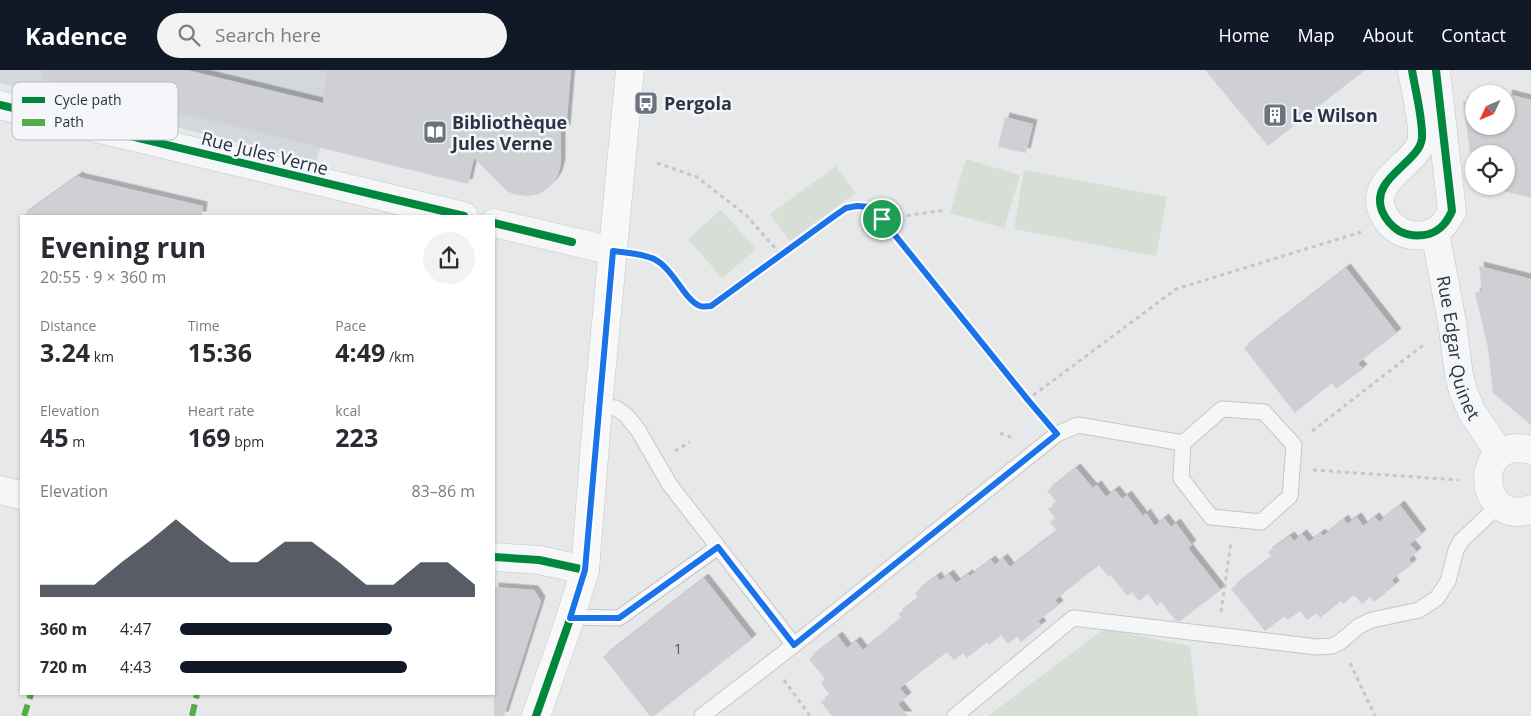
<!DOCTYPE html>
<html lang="en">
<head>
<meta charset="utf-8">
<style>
	:root { --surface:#fff; --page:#f2f2f3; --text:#2b2b33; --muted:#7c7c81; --accent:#111827 }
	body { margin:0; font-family:"Open Sans",sans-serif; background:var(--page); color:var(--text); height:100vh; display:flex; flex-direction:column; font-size:19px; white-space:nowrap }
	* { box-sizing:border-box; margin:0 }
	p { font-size:16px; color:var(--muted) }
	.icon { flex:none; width:28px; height:28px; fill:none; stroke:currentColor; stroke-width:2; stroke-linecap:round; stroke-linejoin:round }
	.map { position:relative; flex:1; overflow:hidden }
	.sheet { position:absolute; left:20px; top:145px; width:475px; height:480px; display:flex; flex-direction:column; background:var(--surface); border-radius:0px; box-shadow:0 1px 4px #0004 }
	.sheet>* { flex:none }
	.needle { width:32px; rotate:226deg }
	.fabs { position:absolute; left:1465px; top:15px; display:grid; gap:10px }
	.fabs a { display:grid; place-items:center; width:50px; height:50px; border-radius:50%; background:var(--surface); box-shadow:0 1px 4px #0004; font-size:25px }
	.pin { position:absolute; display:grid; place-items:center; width:42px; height:42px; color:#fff; margin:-21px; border:2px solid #fff; border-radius:50%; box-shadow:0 1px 5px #0007 }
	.round { display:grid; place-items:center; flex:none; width:52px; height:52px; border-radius:26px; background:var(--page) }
	.head { display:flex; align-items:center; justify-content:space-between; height:85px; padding:0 20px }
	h1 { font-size:28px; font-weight:700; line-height:38px }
	.metrics { display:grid; grid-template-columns:repeat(3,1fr); gap:8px; height:85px; padding:5px 20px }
	.metrics div { display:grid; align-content:center }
	.metrics b { font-size:25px; font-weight:700 }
	.metrics small { font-size:14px; font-weight:400 }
	.metrics p { font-size:14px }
	.chart { height:140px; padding:10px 20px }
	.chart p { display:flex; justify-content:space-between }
	.chart svg { width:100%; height:90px; margin-top:5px; fill:var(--accent); opacity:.7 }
	ul { padding:0 20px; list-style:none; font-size:16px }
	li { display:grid; grid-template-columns:80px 60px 1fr; align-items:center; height:38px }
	li i { height:12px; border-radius:6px; background:var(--accent) }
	header { display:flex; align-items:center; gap:30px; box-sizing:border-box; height:70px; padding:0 25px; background:var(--accent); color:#fff }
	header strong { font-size:24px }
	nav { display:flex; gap:28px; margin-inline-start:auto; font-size:18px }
	.search { width:350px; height:45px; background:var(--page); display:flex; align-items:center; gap:12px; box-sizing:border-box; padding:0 18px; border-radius:28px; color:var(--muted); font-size:19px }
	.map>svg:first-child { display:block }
	.built { fill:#d4d7dd }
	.green { fill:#d6ded6 }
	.building { fill:#ced0d3; filter:url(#shadow) }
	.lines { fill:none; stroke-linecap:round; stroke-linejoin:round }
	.lane-casing { stroke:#c4c6c8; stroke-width:17 }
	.street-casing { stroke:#c4c6c8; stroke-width:29 }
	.secondary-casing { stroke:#c4c6c8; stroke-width:29 }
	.path { stroke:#c5c6ca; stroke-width:3; stroke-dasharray:4 4; stroke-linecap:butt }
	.lane { stroke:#f5f6f7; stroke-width:15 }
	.street { stroke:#f5f6f7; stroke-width:28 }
	.secondary { stroke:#f8f8f8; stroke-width:28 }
	.quiet { stroke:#54ac47; stroke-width:6; stroke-dasharray:12 6; stroke-linecap:butt }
	.cycleway-casing { stroke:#f4f6f9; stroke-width:11 }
	.cycleway { stroke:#00873e; stroke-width:8 }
	.route-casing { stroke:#fff; stroke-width:10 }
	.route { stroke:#1a73e8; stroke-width:6 }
	.labels { text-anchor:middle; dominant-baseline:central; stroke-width:5; stroke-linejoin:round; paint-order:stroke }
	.number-label { font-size:15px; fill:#545c69 }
	.poi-label { font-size:18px; font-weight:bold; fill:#2b3445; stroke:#f4f6f9; text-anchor:start }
	.street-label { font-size:18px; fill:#2b3445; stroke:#f4f6f9 }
	.key { fill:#f4f6f9; stroke:#b8bcc3; stroke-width:1 }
	.key-label { font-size:14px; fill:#2b3445 }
</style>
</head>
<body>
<header>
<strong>Kadence</strong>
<div class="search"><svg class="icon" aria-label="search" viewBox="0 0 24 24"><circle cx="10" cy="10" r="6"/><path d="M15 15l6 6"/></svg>Search here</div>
<nav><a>Home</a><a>Map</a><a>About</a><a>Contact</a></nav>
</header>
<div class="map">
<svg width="1531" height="646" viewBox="0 0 1531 646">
	<defs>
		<filter id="shadow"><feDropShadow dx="4.5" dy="-4.5" stdDeviation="0" flood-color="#0004"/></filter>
	</defs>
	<rect width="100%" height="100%" fill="#e6e8ea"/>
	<polygon class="built" points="0,0 326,0 320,78 316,92 0,13"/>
	<g class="green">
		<polygon points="966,89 1020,105 1004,158 950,143"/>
		<polygon points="836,96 856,123 790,171 770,144"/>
		<polygon points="1024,100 1167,127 1156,186 1014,159"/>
		<polygon points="721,140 756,179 722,208 688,169"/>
		<polygon points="1104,559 1190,576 1198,646 988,646"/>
	</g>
	<g class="building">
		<polygon points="42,0 187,0 323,33 326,0 571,0 566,60 561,59 561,93 558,105 553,113 544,121 539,124 526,126 513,124 507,121 474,88 468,114 41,9"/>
		<polygon points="1205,0 1365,0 1268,76"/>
		<polygon points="1508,24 1531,30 1531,128 1499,120 1500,116 1506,116 1506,84 1470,83 1463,31 1474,33 1474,56 1506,56 1506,32"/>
		<polygon points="1005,47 1033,54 1026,83 998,77"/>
		<polygon points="78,106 82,108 203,136 202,146 22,146"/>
		<polygon points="1479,196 1531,209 1531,355 1493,323 1488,278 1475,223 1482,221"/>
		<polygon points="1346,198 1397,263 1358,293 1363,299 1336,319 1332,313 1295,343 1244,278"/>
		<polygon points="1076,398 1093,418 1097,415 1106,427 1115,420 1122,429 1127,425 1143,446 1146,443 1155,456 1164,448 1171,457 1176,453 1192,475 1188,478 1221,520 1180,551 1176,551 1161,532 1157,536 1148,524 1139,531 1132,522 1127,526 1111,505 1109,507 1099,495 1055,530 1059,535 1038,551 1042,555 1021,572 1017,567 1008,574 1001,565 989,575 987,572 967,588 963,583 954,590 947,582 900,618 907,627 898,634 908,646 832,646 821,632 830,625 821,613 825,609 809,589 838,566 847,578 856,571 863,580 902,548 898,544 919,528 915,523 937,506 940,511 949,504 956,513 968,504 970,506 991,490 995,495 1003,488 1010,497 1057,461 1050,452 1055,448 1048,439 1057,432 1047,421"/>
		<polygon points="1400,435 1422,464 1410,474 1417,482 1409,489 1412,494 1392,510 1395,515 1374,532 1370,527 1362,534 1354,525 1343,534 1341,531 1320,548 1316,543 1307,550 1300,541 1288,550 1285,546 1265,561 1231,519 1272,487 1268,482 1290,466 1294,471 1302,464 1309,472 1321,463 1323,466 1344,449 1347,454 1357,447 1363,456 1375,447 1379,452"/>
		<polygon points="704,508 752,569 654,646 650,646 603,587"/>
		<polygon points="494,517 534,520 541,531 504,646 494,646"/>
	</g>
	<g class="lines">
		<g class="lane-casing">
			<g id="lane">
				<polyline points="598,337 616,338 627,346 638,360 670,415 794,575"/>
				<polygon points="1222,339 1264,342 1294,375 1290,426 1261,452 1211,447 1181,408 1183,373"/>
				<polyline points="570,547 619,548 718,477"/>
				<polyline points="702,646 794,575 1057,364 1078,355 1183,373"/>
				<polyline points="955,646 1073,548 1317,577 1332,576 1340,572 1359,556 1372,550 1419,540 1437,528 1448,511 1456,480 1461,471 1499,435"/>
			</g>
		</g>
		<g class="street-casing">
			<g id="street">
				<path d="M1412,0c3,19 11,49 10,68 -2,25 -53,40 -40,73 4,9 9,15 17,20 10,5 19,6 30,3 12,-4 18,-12 23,-23l-16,-141"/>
				<polyline points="0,35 464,146"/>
				<polyline points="494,153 613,181"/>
				<path id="s1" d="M1435,162l17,90 7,53 4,16 9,21 28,42"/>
				<path d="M1531,380c-61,-16 -53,79 0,59"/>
				<polyline points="0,420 21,425"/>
				<polyline points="494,487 539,490 585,500"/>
			</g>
		</g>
		<g class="secondary-casing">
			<polyline id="secondary" points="536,646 568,555 585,500 598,337 630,0"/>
		</g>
		<g class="path">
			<polyline points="657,93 697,107 746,145 781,185"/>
			<polyline points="883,149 945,140"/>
			<path d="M641,184c13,4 24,11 33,22 13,15 14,30 37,30l122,-89c10,-6 25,-16 37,-9 5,2 9,7 12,11l160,197"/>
			<polyline points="1027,330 1176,219 1361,162"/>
			<polyline points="1312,361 1426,273"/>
			<polyline points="1000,363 1015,369"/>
			<polyline points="675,381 690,372"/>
			<polyline points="1313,400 1459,410"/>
			<polyline points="1221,542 1231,472"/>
			<polyline points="1350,593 1375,646"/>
			<polyline points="784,610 810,646"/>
		</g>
		<use href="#lane" class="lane"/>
		<use href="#street" class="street"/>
		<use href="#secondary" class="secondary"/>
		<g class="quiet">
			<polyline points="24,646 31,624"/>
			<polyline points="192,646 197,624"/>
		</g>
		<g class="cycleway-casing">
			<g id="cycleway">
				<path d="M1412,0c3,19 11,49 10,68 -2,25 -53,40 -40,73 4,9 9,15 17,20 10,5 19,6 30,3 12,-4 18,-12 23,-23l-16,-141"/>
				<polyline points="0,35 464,146"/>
				<polyline points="494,153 572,172"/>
				<polyline points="494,487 539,490 585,500"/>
				<polyline points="536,646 568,555 585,500 613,181"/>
			</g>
		</g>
		<use href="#cycleway" class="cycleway"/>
	</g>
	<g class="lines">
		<g class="route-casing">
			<path id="route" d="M857,136l13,1 12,12 146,181 29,34 -263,211 -76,-98 -99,71h-49l15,-48 28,-319c14,2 28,2 41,8 19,9 31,42 46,47 3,1 8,0 11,0l122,-89 13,-9z"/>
		</g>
		<use href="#route" class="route"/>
	</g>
	<defs>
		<g id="bus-square" transform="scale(1.25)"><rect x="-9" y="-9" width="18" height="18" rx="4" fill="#6c737f" stroke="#f4f6f9"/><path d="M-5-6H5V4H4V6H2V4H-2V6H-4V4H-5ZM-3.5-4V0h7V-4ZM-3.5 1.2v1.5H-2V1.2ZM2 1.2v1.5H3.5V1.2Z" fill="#fff"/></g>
		<g id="building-square" transform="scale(1.25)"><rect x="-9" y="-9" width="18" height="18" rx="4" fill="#6c737f" stroke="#f4f6f9"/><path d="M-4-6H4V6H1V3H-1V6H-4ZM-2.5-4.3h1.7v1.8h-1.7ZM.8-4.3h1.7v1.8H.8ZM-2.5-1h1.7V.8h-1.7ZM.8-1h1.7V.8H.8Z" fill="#fff"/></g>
		<g id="library-square" transform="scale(1.25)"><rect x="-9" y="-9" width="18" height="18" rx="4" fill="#6c737f" stroke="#f4f6f9"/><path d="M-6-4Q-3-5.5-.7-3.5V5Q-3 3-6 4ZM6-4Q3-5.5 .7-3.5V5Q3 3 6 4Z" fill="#fff"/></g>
	</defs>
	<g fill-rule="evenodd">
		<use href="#bus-square" x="646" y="33"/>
		<use href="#building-square" x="1275" y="45"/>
		<use href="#library-square" x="435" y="62"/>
	</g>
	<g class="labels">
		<g class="number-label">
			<text x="678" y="578">1</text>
		</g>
		<g class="poi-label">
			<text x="664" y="33">Pergola</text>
			<text x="1292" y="45">Le Wilson</text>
			<text x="452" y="52">Bibliothèque<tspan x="452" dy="21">Jules Verne</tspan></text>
		</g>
		<g class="street-label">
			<text transform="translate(265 83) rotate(14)">Rue Jules Verne</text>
			<text stroke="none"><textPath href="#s1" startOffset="118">Rue Edgar Quinet</textPath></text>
		</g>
	</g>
	<rect x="12" y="12" width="166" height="58" rx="8" class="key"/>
	<rect x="22" y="27" width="23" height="6" fill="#00873e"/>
	<rect x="22" y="49" width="23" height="7" fill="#54ac47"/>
	<g class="key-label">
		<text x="54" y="35">Cycle path</text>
		<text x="54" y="57">Path</text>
	</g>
</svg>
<div class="fabs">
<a><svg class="needle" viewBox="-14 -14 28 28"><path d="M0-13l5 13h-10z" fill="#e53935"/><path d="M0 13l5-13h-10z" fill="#7c7c81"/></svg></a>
<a><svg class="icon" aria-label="locate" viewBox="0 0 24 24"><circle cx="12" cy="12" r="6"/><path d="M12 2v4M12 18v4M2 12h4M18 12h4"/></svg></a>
</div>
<div class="pin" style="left:882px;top:149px;background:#1e9e55"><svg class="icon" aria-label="arrive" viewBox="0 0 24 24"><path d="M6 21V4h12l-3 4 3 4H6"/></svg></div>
<section class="sheet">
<div class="head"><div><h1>Evening run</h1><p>20:55 · 9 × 360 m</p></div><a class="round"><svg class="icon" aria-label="share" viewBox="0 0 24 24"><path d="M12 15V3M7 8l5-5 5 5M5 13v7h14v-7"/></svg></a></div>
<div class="metrics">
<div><p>Distance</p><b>3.24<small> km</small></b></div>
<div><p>Time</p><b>15:36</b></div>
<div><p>Pace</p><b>4:49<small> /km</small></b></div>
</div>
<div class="metrics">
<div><p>Elevation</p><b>45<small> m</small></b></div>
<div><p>Heart rate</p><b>169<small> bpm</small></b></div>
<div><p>kcal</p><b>223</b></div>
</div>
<div class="chart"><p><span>Elevation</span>83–86 m</p>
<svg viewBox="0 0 160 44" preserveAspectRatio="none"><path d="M0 44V38L10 38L20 38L30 27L40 17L50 6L60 17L70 27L80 27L90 17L100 17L110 27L120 38L130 38L140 27L150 27L160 38V44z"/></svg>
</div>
<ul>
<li><b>360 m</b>4:47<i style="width:72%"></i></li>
<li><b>720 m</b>4:43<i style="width:77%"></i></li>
</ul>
</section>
</div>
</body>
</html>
